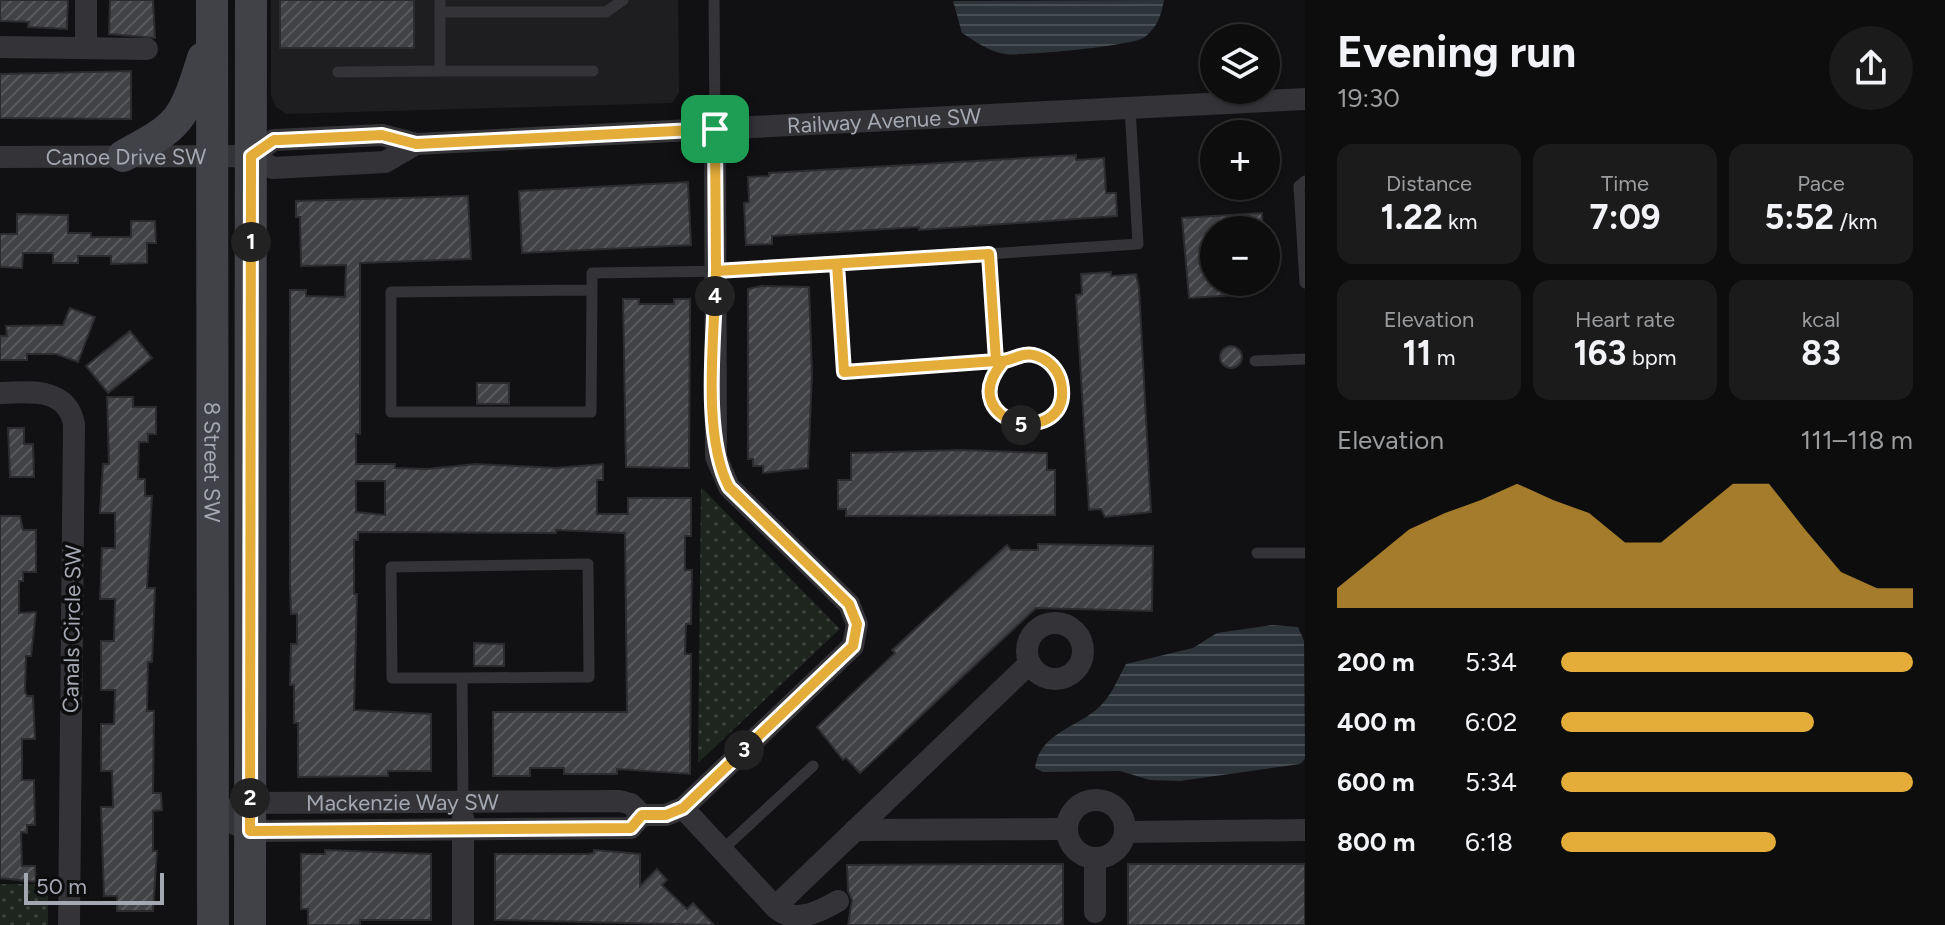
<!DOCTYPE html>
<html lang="en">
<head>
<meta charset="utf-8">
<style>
	:root { --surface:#0d0d0e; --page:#1b1b1c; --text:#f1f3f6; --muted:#9a9c9e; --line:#2d2d2e; --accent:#e4ac39 }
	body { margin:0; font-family:Figtree,sans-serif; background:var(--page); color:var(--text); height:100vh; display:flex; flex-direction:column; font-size:30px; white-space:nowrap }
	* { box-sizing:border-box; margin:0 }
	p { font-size:26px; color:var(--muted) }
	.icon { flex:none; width:44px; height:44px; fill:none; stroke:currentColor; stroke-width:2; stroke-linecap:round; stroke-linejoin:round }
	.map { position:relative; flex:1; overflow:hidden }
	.side { display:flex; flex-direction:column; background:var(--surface); width:640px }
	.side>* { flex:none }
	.fabs { position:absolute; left:1200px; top:24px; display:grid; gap:16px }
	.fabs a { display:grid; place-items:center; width:80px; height:80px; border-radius:50%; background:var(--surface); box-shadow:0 2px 6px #0004,0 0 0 2px var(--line); font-size:40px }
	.scale { position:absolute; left:24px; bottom:20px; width:140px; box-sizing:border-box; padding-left:8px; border:4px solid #a4a8b2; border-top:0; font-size:22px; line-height:28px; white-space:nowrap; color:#a4a8b2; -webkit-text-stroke:6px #0d0d0e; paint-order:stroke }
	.pin { position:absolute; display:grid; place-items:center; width:68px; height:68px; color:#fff; margin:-34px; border-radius:16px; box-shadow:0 4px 12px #0006 }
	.km { position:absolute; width:40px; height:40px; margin:-20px; border-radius:50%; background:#222; color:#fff; font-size:22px; line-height:40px; text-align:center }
	.round { display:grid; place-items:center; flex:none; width:84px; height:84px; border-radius:42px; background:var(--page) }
	.overview { display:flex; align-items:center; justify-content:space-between; height:136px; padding:0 32px }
	h1 { font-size:44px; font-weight:700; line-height:60px }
	.metrics { display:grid; grid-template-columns:repeat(3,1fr); gap:12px; height:136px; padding:8px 32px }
	.metrics div { display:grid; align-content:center; border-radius:16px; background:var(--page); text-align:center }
	.metrics b { font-size:34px; font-weight:700 }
	.metrics small { font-size:22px; font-weight:400 }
	.metrics p { font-size:22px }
	.chart { height:224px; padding:16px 32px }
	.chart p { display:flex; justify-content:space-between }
	.chart svg { width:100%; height:144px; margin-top:8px; fill:var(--accent); opacity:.7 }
	ul { padding:0 32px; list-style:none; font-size:26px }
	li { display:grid; grid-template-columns:128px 96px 1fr; align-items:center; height:60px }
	li i { height:20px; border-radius:10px; background:var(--accent) }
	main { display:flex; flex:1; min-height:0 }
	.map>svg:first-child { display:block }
	.built { fill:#1e1e20 }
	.park { fill:url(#park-dots) }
	.water { fill:url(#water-rules) }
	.building { fill:url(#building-hatch); stroke:#2c2c2f; stroke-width:2; fill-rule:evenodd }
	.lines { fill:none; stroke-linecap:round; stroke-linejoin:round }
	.service { stroke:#333338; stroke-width:11 }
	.minor { stroke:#333338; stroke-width:22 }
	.secondary { stroke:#414247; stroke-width:32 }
	.route-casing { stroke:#fff; stroke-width:16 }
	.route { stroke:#e4ac39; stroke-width:10 }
	.labels { text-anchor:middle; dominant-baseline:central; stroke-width:7; stroke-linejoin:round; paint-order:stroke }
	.street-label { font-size:22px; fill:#a4a8b2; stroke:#0d0d0e }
</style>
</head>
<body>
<main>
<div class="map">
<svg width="1305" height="925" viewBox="0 0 1305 925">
	<defs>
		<pattern id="park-dots" width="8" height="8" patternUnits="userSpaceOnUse" patternTransform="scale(2)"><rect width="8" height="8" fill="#1e251f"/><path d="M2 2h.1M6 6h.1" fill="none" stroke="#3c423d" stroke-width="1.8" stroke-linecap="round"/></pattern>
		<pattern id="water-rules" width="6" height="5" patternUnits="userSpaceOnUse" patternTransform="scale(2)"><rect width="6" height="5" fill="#2c343a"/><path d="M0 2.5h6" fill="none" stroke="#484f54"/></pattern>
		<pattern id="building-hatch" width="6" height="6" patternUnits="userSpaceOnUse" patternTransform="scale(2)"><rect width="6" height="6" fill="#414246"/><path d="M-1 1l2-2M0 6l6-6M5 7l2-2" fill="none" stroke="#595a5e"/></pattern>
	</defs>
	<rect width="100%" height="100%" fill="#111113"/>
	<polygon class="built" points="271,0 678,0 679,93 672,103 286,114 276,107 271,96"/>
	<g class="park">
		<polygon points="701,487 840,629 698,763"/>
		<rect x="0" y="884" width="48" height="41"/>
	</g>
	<g class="water">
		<path d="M1164,0c-3,16 -6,26 -19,37 -11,9 -122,19 -140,17 -16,-2 -30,-13 -43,-21l-9,-32z"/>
		<path d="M1272,625l26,2 6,14 1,118 -5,5 -120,17 -30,-1 -30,-9 -77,1 -8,-4c5,-38 47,-40 69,-66 9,-10 15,-26 22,-38l67,-16 24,-15z"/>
	</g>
	<g class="building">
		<polygon points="0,0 68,0 67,29 28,27 29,22 0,21"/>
		<polygon points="110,0 153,0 155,38 109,34"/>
		<rect x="280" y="0" width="134" height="48"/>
		<polygon points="131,71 131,119 0,118 0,74"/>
		<polygon points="1076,155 1076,160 1104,158 1106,193 1116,193 1117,216 919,230 919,227 772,236 772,244 746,245 744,203 749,202 748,177 769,176 769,173"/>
		<polygon points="688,182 691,245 522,253 519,191"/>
		<path d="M468,196l3,63 -111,4v171h-4v30h39v4l32,1 49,-5 80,4 47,-4v16h-6v34h31v-16h63v38h-6v34h7l-1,54h-5l-1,30h6l-1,120 -73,-5v5h-53v-6h-34v8h-37v-64h134l-2,-179 -69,-3v3l-198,-1v8h-4v54h3l-3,116 77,4v57h-43v5l-90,1v-54h-4v-38h-4l1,-41h6v-30h-6l-1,-29v-295h16v6l39,1 1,-32 -45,1 -1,-49h-4v-16zM356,481h29v34l-29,-3z"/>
		<polygon points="1262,213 1263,230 1214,230 1214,282 1253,282 1254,294 1189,298 1182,218"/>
		<polygon points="17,214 68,215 68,233 91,233 91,237 131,237 131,221 155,221 156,243 147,243 147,263 111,264 111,256 78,256 78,263 53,263 53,253 23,253 22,268 0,267 0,234 17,234"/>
		<polygon points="1111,272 1111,276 1136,274 1139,288 1151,512 1105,517 1101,509 1089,510 1076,295 1082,294 1081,274"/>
		<polygon points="761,286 809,287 812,374 808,468 763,473 763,466 753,466 753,459 748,459 748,289"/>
		<polygon points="623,299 639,299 639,304 674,304 674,299 690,299 689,468 626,467"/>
		<polygon points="70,308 95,317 78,362 56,354 27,354 27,360 0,360 0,336 7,336 6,326 63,325"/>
		<polygon points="130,331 152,358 108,393 86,366"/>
		<circle cx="1231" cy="357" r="11"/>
		<rect x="477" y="383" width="32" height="21"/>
		<polygon points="107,397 133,397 133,407 156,407 156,434 148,434 148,442 139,442 138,479 145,479 145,496 152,496 147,588 155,588 154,616 152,662 148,662 147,711 154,711 153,793 161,793 162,810 153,811 153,851 157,851 153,911 117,911 117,896 104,896 101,807 113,807 112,771 101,771 101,724 114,724 115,690 101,690 101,641 114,641 115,599 100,599 102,548 115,548 115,513 100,513 103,464 109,464"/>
		<polygon points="8,428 24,428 24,444 33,444 34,477 10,477"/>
		<polygon points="961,450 1047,453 1047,470 1055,470 1055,515 846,516 846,509 838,509 838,480 851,480 851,453"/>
		<polygon points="0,516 20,516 23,530 36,530 36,572 23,572 23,581 19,581 19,613 36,612 31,656 26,656 25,691 27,696 33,696 35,739 22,739 22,780 34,780 35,825 27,825 27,833 21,832 22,866 35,866 36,882 0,878"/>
		<polygon points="1038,544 1153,546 1152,611 1036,608 860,773 846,758 843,760 817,727 895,653 892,650 1007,545 1011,550 1038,550"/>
		<polygon points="474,643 504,644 504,666 474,666"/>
		<polygon points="325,850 431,854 431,920 360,920 360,925 308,925 308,909 301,909 301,854 325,854"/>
		<polygon points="594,850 640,854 640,886 657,869 667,880 662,885 687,909 693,903 714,925 495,920 495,854 587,854 594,853"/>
		<polygon points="993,864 1063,864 1063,925 848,925 852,900 848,891 847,865"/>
		<rect x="1128" y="864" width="177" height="61"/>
	</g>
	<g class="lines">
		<g class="service">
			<polyline points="440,0 440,71 593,71"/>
			<polyline points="714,0 715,129"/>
			<polyline points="440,12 606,12 623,0"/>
			<polyline points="338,72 440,71"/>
			<polyline points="1305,181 1299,186 1305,283"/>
			<polyline points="989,254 996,361"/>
			<polyline points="837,264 844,372 1002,363"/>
			<polyline points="592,290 391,292 391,412 591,412 592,290 592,273 728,271 1138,244 1130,108"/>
			<circle cx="1026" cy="390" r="35"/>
			<polyline points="1255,361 1305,359"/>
			<polyline points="1257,553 1305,553"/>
			<polyline points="462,678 589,677 588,564 391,567 392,678 462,678 463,802"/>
			<polyline points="722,850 813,766"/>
		</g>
		<g class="minor">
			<polyline points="0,47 147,49"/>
			<polyline points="86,48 86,0"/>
			<path id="s1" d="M251,156l23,-16 108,-5 34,9 889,-45"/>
			<path id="s2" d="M0,157l251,-1 22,12 112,-6 31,-18"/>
			<path d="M0,393c30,-1 67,-6 74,31l-5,501"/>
			<circle cx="1055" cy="651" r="28"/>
			<circle cx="1096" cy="829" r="29"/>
			<path id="s3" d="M237,807l13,-4 370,-2 11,3 11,11"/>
			<polyline points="683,808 775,907 1030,663"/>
			<polyline points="213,814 250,831 631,828 642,815 666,815 683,808 853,646 857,624 849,604 729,487 716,457 715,129"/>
			<polyline points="855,830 1066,829"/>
			<polyline points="1126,832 1305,830"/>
			<path d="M775,907c19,18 44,5 63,-6"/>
			<polyline points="1095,912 1095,859"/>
			<polyline points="463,925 463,818"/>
		</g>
		<g class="secondary">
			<path id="s4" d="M212,0l1,925"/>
			<path d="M123,156c58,-31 60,-35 80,-98"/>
			<polyline points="250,925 251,0"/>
		</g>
	</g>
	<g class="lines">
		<g class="route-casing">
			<path id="route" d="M715,129l-299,15 -34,-9 -102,5h-6l-23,16 -1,675 381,-3 11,-13h24l17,-7 170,-162 4,-22 -8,-20 -120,-117c-28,-53 -14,-155 -13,-216l273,-17 7,107c14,3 25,-11 41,-5 12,4 21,14 24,26 14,69 -110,44 -59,-19l-6,-2 -152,11 -7,-108 -121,7 -1,-142"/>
		</g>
		<use href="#route" class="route"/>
	</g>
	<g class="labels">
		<g class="street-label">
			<text stroke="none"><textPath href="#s1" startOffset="640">Railway Avenue SW</textPath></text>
			<text stroke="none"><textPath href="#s2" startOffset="126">Canoe Drive SW</textPath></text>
			<text stroke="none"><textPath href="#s4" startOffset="462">8 Street SW</textPath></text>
			<text transform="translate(72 629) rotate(-89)">Canals Circle SW</text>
			<text stroke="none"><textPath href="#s3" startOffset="166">Mackenzie Way SW</textPath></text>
		</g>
	</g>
</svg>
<div class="fabs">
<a><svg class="icon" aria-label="layers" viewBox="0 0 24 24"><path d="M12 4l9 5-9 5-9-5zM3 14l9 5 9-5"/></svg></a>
<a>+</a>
<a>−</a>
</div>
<div class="scale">50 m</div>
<div class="pin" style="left:715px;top:129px;background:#1e9e55"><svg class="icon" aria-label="arrive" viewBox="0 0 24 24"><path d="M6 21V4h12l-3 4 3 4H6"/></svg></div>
<b class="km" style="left:251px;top:242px">1</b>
<b class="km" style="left:250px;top:798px">2</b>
<b class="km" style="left:744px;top:750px">3</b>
<b class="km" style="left:715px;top:296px">4</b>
<b class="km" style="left:1021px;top:425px">5</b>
</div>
<section class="side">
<div class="overview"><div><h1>Evening run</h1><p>19:30</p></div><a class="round"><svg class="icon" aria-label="share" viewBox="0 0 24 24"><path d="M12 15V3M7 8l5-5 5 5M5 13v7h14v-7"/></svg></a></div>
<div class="metrics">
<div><p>Distance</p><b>1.22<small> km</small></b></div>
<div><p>Time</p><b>7:09</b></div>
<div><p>Pace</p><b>5:52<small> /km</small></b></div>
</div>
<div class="metrics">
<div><p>Elevation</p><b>11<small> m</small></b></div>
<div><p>Heart rate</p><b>163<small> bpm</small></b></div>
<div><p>kcal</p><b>83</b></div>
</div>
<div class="chart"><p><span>Elevation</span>111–118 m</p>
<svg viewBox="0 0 160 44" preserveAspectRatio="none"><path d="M0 44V38L10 29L20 20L30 15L40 11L50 6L60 11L70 15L80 24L90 24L100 15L110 6L120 6L130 20L140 33L150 38L160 38V44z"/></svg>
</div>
<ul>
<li><b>200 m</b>5:34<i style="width:100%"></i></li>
<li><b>400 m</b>6:02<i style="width:72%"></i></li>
<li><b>600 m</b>5:34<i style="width:100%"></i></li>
<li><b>800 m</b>6:18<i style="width:61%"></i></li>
</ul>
</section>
</main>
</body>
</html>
